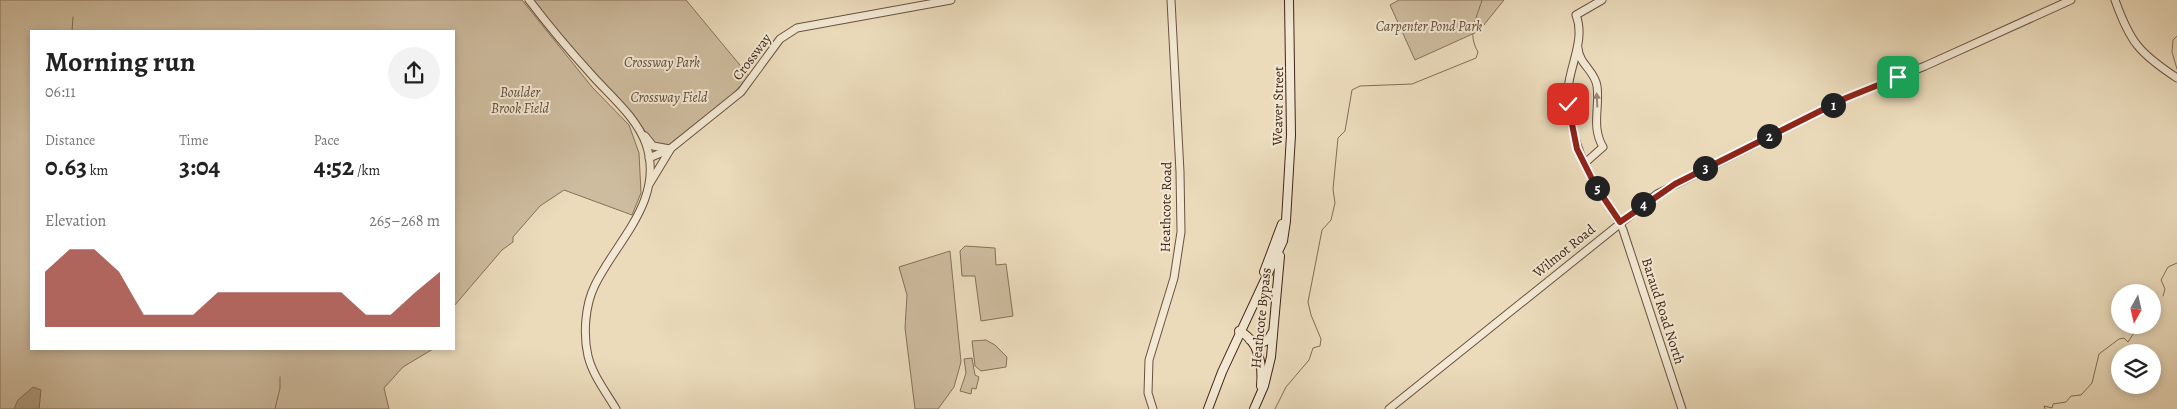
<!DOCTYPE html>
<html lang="en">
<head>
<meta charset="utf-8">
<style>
	:root { --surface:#fff; --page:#f2f2f2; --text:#222; --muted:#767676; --accent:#8f2418 }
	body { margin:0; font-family:Alegreya,serif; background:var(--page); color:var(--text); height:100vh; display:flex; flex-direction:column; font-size:19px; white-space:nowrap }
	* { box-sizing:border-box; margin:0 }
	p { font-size:16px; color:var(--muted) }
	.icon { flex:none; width:28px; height:28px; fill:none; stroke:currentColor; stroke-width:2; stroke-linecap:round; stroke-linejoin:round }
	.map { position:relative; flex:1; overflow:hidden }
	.details { position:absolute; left:30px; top:30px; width:425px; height:320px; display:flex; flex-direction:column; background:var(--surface); border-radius:0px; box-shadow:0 2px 8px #0003 }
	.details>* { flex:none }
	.needle { width:32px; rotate:188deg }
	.controls { position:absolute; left:2111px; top:284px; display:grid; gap:10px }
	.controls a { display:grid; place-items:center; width:50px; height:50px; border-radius:50%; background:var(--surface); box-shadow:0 2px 8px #0003; font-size:25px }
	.pin { position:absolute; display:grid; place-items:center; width:42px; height:42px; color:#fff; margin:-21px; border-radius:10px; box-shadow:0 2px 8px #0006 }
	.km { position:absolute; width:25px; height:25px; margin:-12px; border-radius:50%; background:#222; color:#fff; font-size:14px; line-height:25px; text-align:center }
	.round { display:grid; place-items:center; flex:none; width:52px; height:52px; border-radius:26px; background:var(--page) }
	.summary { display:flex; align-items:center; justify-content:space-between; height:85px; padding:0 15px }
	h1 { font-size:28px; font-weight:600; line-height:38px }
	.figures { display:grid; grid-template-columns:repeat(3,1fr); gap:8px; height:85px; padding:5px 15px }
	.figures div { display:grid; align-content:center }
	.figures b { font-size:25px; font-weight:600 }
	.figures small { font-size:14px; font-weight:400 }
	.figures p { font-size:14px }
	.chart { height:140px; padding:10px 15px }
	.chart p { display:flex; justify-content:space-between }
	.chart svg { width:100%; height:90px; margin-top:5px; fill:var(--accent); opacity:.7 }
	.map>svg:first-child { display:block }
	.green { fill:#cebc9f; stroke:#87705b }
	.water { fill:#b19d83; stroke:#846d58 }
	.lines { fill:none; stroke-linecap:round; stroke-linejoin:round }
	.stream { stroke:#846d58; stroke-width:1 }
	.tertiary-casing { stroke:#6b5240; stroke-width:9 }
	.secondary-casing { stroke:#402417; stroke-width:10 }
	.tertiary { stroke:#f2e8d3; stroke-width:7 }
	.secondary { stroke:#f2e8d3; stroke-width:8 }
	.oneway { fill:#998675 }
	.route-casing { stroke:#fff; stroke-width:10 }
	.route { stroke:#8f2418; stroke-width:6 }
	.labels { text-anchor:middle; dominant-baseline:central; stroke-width:4; stroke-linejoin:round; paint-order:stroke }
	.park-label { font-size:14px; font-style:italic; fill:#644a39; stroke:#f2e8d3 }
	.street-label { font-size:14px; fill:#402417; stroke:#f2e8d3 }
</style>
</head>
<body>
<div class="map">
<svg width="2177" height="409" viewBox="0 0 2177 409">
	<rect width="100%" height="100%" fill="#ebdbbb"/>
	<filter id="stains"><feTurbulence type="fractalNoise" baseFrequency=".004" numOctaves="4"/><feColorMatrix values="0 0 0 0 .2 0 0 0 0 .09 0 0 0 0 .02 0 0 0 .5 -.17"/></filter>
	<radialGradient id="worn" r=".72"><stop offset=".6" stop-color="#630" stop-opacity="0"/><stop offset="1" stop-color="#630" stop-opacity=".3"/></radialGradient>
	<g class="green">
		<polygon points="0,0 522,0 592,87 629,125 639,153 641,193 632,215 564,190 540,206 513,237 513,242 502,250 454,306 454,317 454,31 31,31 31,349 433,349 403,367 384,388 389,409 0,409"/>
		<polygon points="533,0 686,0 749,76 732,95 662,150 570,47"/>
		<polygon points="1399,0 1504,0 1479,31 1415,60 1390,5"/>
		<polygon points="965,246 995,248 996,265 1006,264 1013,316 981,321 975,276 962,276 960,251"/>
		<polygon points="950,251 961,362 954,387 938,409 915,409 905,328 907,295 899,267"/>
		<polygon points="986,340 995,345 1007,357 1006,367 981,371 975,366 972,341"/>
		<polygon points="972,358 975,375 979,377 976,389 972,388 971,394 960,391 966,373 964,359"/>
	</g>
	<polygon class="water" points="33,387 41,390 39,409 14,409 18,400"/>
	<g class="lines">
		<g class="stream">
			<polyline points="72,31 73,17"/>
			<polyline points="2177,36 2173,40 2172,52 2177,69"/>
			<polyline points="2163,296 2165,289 2161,280 2168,267 2177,263"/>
			<polyline points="275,409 280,388 280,377"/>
			<path d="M1275,409l11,-22 23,-27 4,-12 7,-2 1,-7 -10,-24 -3,-13 14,-72 9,-10 4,-17 -2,-14 5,-51 7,-7 7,-41 8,-4 52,-2 64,-26 2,-6c-11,-19 -2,-32 4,-52"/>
			<polyline points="2045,409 2044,406 2052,408 2053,404 2066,402 2071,396 2081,395 2092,383 2099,354 2119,339 2124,338 2128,342 2139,325"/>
		</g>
		<g class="tertiary-casing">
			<g id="tertiary">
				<path d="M529,0c19,25 40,50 61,73 18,21 46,43 56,71 19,56 -29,96 -51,141 -10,20 -12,49 -7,71 5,20 18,36 28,53"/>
				<path d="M1602,0l-26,15c11,27 -11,57 -8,86 3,30 12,58 27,83 9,16 21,29 28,46l59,179"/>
				<path d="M2115,0c15,42 24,53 62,78"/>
				<path d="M1578,48c1,16 17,23 19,38 3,21 -6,41 6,61l-18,16"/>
				<polyline points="645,136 653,146 670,149"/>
				<polyline points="649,158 670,149 741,92 780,39 797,28 951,0"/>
				<polyline points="650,183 670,150"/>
				<polyline points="1153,409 1148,393 1149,360 1174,278 1181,232 1180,172 1171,0"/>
				<polyline points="1389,409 1657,194 1846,98 1925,66 2071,0"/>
			</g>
		</g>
		<g class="secondary-casing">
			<g id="secondary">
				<polyline points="1264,272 1282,224"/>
				<path d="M1239,331c20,9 24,35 22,55"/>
				<polyline points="1250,340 1261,343 1268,340 1272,333"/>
				<polyline points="1208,409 1222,372 1283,241 1286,221 1291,135 1289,0"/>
				<polyline points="1254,409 1264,386 1271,357 1280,256"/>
			</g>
		</g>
		<use href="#tertiary" class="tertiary"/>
		<use href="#secondary" class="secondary"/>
	</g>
	<defs><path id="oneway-solid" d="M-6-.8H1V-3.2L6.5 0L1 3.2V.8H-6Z" transform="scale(1.25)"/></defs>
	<use class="oneway" href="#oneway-solid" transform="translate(1597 100) rotate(-93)"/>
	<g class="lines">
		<g class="route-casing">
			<polyline id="route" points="1568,104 1577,149 1595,185 1620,222 1675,184 1846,98 1898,77"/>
		</g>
		<use href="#route" class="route"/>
	</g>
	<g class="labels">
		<g class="park-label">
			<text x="1429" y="26">Carpenter Pond Park</text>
			<text x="662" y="62">Crossway Park</text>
			<text x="520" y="92">Boulder<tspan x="520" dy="16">Brook Field</tspan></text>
			<text x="669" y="97">Crossway Field</text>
		</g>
		<g class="street-label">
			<text transform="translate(752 57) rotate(-53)">Crossway</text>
			<text transform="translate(1278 106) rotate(-89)">Weaver Street</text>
			<text transform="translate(1166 207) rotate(-89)">Heathcote Road</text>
			<text transform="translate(1564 251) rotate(-39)">Wilmot Road</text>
			<text transform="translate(1663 311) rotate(72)">Baraud Road North</text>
			<text transform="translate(1261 318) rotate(-84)">Heathcote Bypass</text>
		</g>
	</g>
	<rect width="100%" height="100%" filter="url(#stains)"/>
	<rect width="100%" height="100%" fill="url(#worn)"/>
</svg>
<div class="controls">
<a><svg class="needle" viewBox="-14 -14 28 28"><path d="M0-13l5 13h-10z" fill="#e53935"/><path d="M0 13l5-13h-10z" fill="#767676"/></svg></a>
<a><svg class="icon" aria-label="layers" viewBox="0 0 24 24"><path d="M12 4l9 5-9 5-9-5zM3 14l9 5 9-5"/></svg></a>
</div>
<div class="pin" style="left:1898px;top:77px;background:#1e9e55"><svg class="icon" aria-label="arrive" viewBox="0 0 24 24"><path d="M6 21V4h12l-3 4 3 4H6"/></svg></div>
<div class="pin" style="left:1568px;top:104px;background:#d93025"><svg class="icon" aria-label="check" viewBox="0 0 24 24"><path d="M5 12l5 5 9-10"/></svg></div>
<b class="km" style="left:1833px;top:105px">1</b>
<b class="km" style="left:1769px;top:136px">2</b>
<b class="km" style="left:1705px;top:168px">3</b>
<b class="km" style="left:1643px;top:204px">4</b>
<b class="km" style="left:1597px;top:188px">5</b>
<section class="details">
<div class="summary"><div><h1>Morning run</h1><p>06:11</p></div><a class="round"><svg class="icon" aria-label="share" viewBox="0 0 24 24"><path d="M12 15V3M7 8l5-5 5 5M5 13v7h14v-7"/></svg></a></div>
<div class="figures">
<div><p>Distance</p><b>0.63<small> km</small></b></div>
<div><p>Time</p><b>3:04</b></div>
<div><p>Pace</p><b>4:52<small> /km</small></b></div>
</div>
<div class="chart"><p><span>Elevation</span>265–268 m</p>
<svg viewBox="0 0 160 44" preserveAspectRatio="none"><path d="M0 44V17L10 6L20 6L30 17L40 38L50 38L60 38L70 27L80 27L90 27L100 27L110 27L120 27L130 38L140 38L150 27L160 17V44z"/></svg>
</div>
</section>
</div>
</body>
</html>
